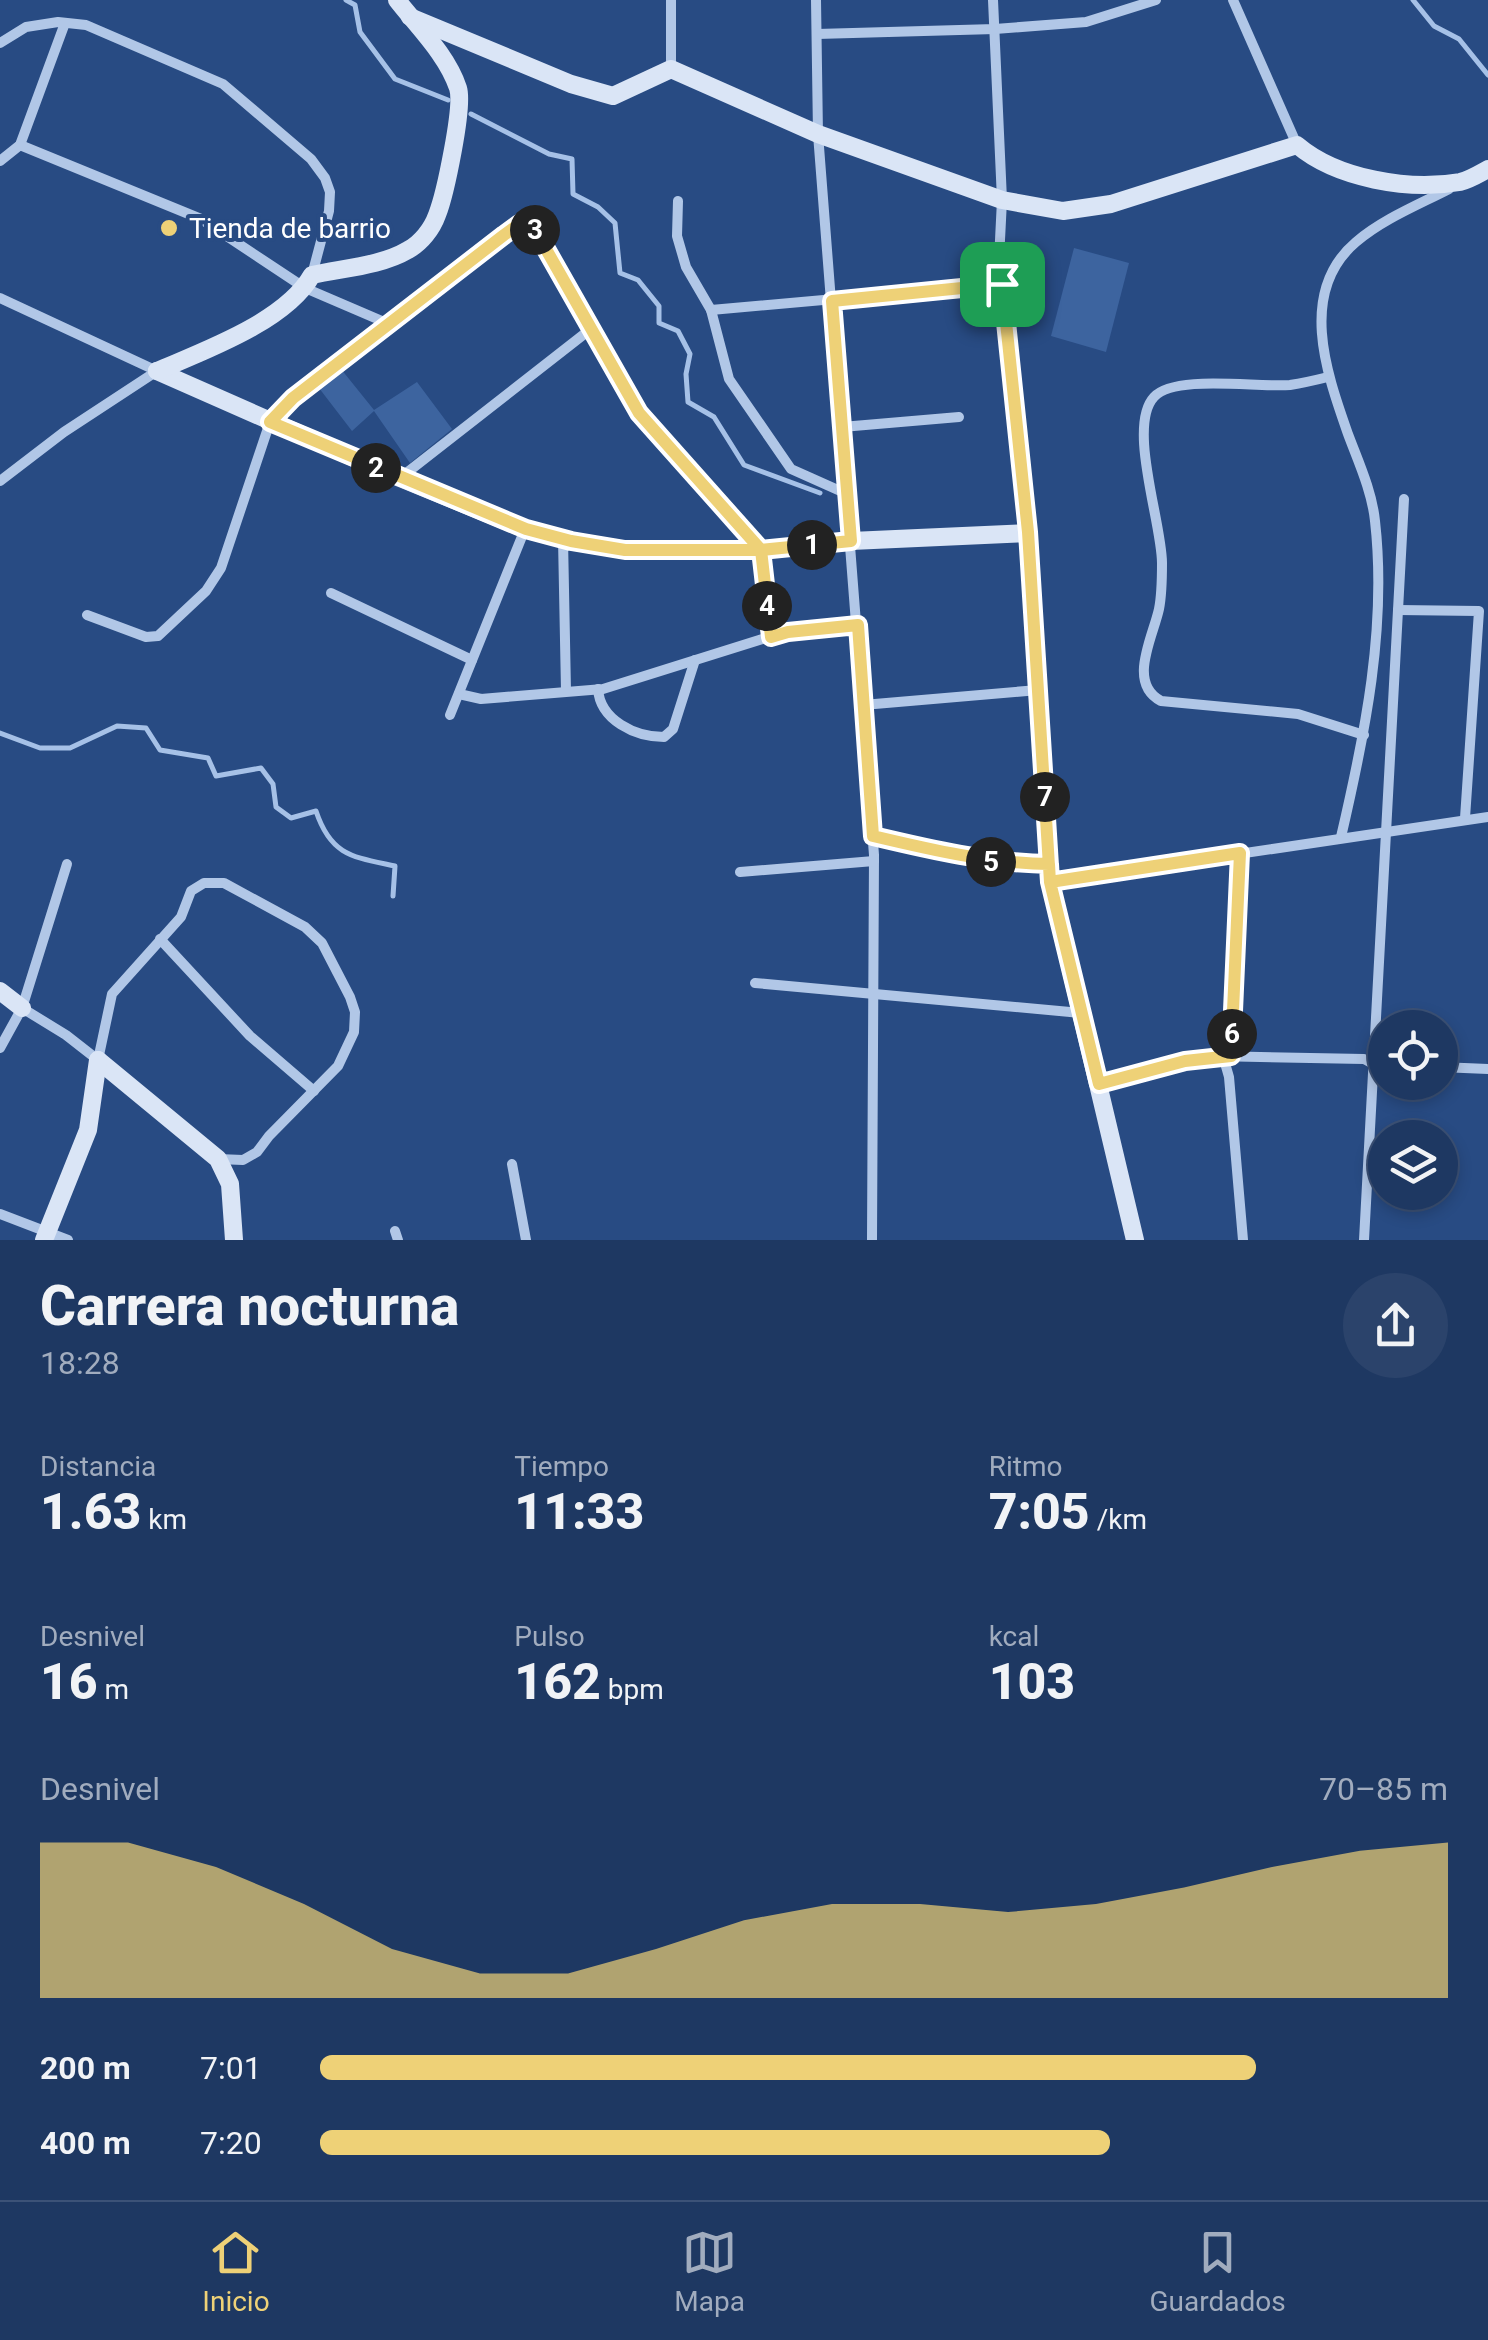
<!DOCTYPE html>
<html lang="es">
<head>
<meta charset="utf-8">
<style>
	:root { --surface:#1e3862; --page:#2b436b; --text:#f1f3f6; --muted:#a1acbe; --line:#3c5277; --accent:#eed177 }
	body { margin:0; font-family:Roboto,sans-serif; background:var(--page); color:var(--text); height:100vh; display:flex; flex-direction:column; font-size:38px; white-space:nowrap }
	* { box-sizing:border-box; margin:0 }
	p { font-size:32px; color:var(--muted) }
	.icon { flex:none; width:55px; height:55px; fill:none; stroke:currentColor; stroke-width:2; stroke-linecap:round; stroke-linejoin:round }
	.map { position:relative; height:1240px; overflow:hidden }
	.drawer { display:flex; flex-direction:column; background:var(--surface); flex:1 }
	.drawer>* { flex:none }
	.fabs { position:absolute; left:1368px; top:1010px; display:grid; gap:20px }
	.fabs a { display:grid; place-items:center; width:90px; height:90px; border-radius:50%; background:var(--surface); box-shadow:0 5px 15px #0003,0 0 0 2px var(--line); font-size:50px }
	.pin { position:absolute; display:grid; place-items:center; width:85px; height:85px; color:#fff; margin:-42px; border-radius:20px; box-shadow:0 5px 15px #0006 }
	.km { position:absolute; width:50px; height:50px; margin:-25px; border-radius:50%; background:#222; color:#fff; font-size:28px; line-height:50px; text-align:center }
	.round { display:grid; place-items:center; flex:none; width:105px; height:105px; border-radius:52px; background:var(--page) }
	.summary { display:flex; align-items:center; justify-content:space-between; height:170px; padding:0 40px }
	h1 { font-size:55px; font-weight:800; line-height:75px }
	.metrics { display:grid; grid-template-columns:repeat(3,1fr); gap:15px; height:170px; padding:10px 40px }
	.metrics div { display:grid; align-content:center }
	.metrics b { font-size:50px; font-weight:800 }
	.metrics small { font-size:28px; font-weight:400 }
	.metrics p { font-size:28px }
	.chart { height:280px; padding:20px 40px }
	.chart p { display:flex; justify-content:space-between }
	.chart svg { width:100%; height:180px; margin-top:10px; fill:var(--accent); opacity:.7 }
	ul { padding:0 40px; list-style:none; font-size:32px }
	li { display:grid; grid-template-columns:160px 120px 1fr; align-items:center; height:75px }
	li i { height:25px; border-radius:12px; background:var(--accent) }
	.tabs { display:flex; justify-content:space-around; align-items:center; height:140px; border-top:2px solid var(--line); background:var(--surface); font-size:28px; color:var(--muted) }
	.tabs a { display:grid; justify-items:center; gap:5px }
	.tabs .active { color:var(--accent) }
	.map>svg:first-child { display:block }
	.green { fill:#3d649f }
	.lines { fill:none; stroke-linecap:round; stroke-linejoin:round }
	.stream { stroke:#a6c1e7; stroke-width:5 }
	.street { stroke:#b1c7e7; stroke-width:10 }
	.secondary { stroke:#dae5f6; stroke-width:18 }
	.route-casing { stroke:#fff; stroke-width:20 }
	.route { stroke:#eed177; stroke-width:12 }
	.poi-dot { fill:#eed177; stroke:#284b83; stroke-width:4 }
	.labels { text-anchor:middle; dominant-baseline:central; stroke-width:8; stroke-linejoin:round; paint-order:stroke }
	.poi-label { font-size:28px; fill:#fff; stroke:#284b83; text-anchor:start }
</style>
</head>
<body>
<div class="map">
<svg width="1488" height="1240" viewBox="0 0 1488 1240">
	<rect width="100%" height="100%" fill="#284b83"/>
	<g class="green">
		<polygon points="1074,248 1129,263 1106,352 1051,336"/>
		<polygon points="341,369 374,410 417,382 452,429 410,463 374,411 352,431 319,388"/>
	</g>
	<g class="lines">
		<g class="stream">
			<polyline points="346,0 355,5 360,32 395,79 448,100"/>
			<polyline points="1413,0 1434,26 1459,39 1488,75"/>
			<polyline points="471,114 549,154 572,159 573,194 598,207 615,223 620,273 638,280 659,306 659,323 678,331 690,354 686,374 688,402 714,417 744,465 820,493"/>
			<path d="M0,733l40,15h30l47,-22 29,2 14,22 48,8 8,18 45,-8 12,16 3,23 15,11 25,-7c15,45 37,46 79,55l-2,30"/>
		</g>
		<g class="street">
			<polyline points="671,0 671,69"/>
			<polyline points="816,0 818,134 874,855 872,1240"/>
			<polyline points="993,0 1002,200 999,260 1028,533"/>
			<polyline points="1233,0 1297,145"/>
			<polyline points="817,34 995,29 1086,22 1156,0"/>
			<polyline points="0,43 26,27 58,22 86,25 223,84 311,159 325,178 330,192 329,211 312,275"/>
			<polyline points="20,145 201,219 305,288 389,324"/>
			<polyline points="0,161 20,145 65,23"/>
			<polyline points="678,201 677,236 686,267 711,310 729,379 791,469 847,494"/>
			<polyline points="0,298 157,371"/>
			<polyline points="711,310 1002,284"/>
			<path d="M1328,377c-12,3 -25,6 -38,8 -32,3 -115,-11 -136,12 -27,29 8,126 8,166 0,15 0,31 -3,46 -6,28 -32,74 2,92l137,13 66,21"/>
			<polyline points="842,427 959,417"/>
			<polyline points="400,478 592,328"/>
			<polyline points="0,481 64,432 157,371"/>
			<polyline points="563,539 566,691"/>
			<polyline points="331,593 472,660"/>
			<polyline points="1398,610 1479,611 1465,818"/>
			<polyline points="87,615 146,637 158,636 206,591 221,568 270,422 293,399 519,224 534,228 639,413 761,550 771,637"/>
			<path d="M598,689c2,31 37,48 66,48l9,-8 22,-69"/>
			<polyline points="459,694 481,699 603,689 788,631 858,625"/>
			<polyline points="863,705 1038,690"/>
			<polyline points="450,715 525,529"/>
			<polyline points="873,836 1003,864 1049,864"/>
			<path d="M1341,837c24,-103 46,-210 34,-316 -3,-30 -17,-60 -27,-87 -21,-60 -51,-142 8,-192 27,-23 62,-37 93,-53"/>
			<polyline points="740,872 874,861"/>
			<polyline points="1050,882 1488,817"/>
			<polyline points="160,939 250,1036 314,1091"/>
			<polyline points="755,983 1081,1013"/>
			<polyline points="22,1008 67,864"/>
			<polyline points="0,1048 22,1008 66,1035 98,1060 112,994 181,917 191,891 204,883 224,883 305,927 322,943 350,997 355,1012 354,1032 338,1066 269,1136 257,1152 243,1160 218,1159"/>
			<polyline points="1223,1056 1229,1077 1243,1240"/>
			<polyline points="1231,1056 1240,853"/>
			<polyline points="1440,1067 1488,1069"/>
			<polyline points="1099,1084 1213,1056 1364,1059 1373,1064 1385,1065"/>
			<polyline points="512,1164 526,1240"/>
			<polyline points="0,1214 68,1240"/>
			<polyline points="395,1231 398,1240"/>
			<polyline points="1364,1240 1404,499"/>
		</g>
		<g class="secondary">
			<path d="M410,17l161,67 42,12 58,-27 147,65 184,66 61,11 48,-7 186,-59c40,34 112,46 163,37 9,-2 19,-8 28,-13"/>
			<polyline points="157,371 400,478 525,529 571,541 625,550 761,550 851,541 1028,533 1050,882 1135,1240"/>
			<path d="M157,371c49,-21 129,-50 155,-96 31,-7 69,-9 96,-25 13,-7 24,-21 29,-35 8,-20 27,-109 21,-127 -11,-33 -40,-61 -61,-88"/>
			<polyline points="0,991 22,1008"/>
			<polyline points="98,1060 218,1159 230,1184 234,1240"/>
			<polyline points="44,1240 88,1130 98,1060"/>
		</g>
	</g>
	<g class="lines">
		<g class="route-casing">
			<path id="route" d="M1002,284l-170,17 19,240 -90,9h-136l-54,-9 -45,-12 -256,-107 23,-24 211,-163 15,-11 15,4 105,185 122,137 10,87 17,-5 70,-7 15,211c59,14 115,27 176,28l1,18 190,-29 -9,203 -46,5 -86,23 -49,-202 -22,-350 -26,-248"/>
		</g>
		<use href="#route" class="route"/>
	</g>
	<circle class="poi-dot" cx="169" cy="228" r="10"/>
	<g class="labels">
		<g class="poi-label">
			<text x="189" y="228">Tienda de barrio</text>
		</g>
	</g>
</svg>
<div class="fabs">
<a><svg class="icon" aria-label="locate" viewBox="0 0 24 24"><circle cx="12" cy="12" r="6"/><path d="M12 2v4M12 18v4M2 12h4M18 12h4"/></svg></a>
<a><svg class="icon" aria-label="layers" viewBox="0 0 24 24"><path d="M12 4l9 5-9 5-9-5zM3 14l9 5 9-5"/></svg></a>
</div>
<div class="pin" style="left:1002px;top:284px;background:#1e9e55"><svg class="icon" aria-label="arrive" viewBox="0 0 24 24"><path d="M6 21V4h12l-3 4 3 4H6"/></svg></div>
<b class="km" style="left:812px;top:545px">1</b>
<b class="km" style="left:376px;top:468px">2</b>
<b class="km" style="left:535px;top:230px">3</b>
<b class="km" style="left:767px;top:606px">4</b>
<b class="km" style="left:991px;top:862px">5</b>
<b class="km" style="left:1232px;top:1034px">6</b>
<b class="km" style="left:1045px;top:797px">7</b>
</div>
<section class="drawer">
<div class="summary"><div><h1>Carrera nocturna</h1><p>18:28</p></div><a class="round"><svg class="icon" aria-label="share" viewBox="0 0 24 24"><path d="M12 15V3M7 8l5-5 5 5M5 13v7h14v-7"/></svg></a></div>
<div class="metrics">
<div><p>Distancia</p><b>1.63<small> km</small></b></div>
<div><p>Tiempo</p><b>11:33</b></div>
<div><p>Ritmo</p><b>7:05<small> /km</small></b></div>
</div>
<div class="metrics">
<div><p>Desnivel</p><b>16<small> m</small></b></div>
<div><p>Pulso</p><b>162<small> bpm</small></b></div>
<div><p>kcal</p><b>103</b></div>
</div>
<div class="chart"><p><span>Desnivel</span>70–85 m</p>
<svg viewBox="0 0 160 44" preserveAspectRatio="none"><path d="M0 44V6L10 6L20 12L30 21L40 32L50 38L60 38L70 32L80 25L90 21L100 21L110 23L120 21L130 17L140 12L150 8L160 6V44z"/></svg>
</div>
<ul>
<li><b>200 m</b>7:01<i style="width:83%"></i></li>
<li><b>400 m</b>7:20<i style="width:70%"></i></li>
</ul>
</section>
<nav class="tabs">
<a class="active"><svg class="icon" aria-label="home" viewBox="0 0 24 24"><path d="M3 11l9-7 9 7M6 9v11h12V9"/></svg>Inicio</a>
<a><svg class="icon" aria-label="map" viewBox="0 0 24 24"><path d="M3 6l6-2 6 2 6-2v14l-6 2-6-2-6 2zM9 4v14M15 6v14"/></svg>Mapa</a>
<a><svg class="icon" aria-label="saved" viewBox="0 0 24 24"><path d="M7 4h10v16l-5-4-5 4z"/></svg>Guardados</a>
</nav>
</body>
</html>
